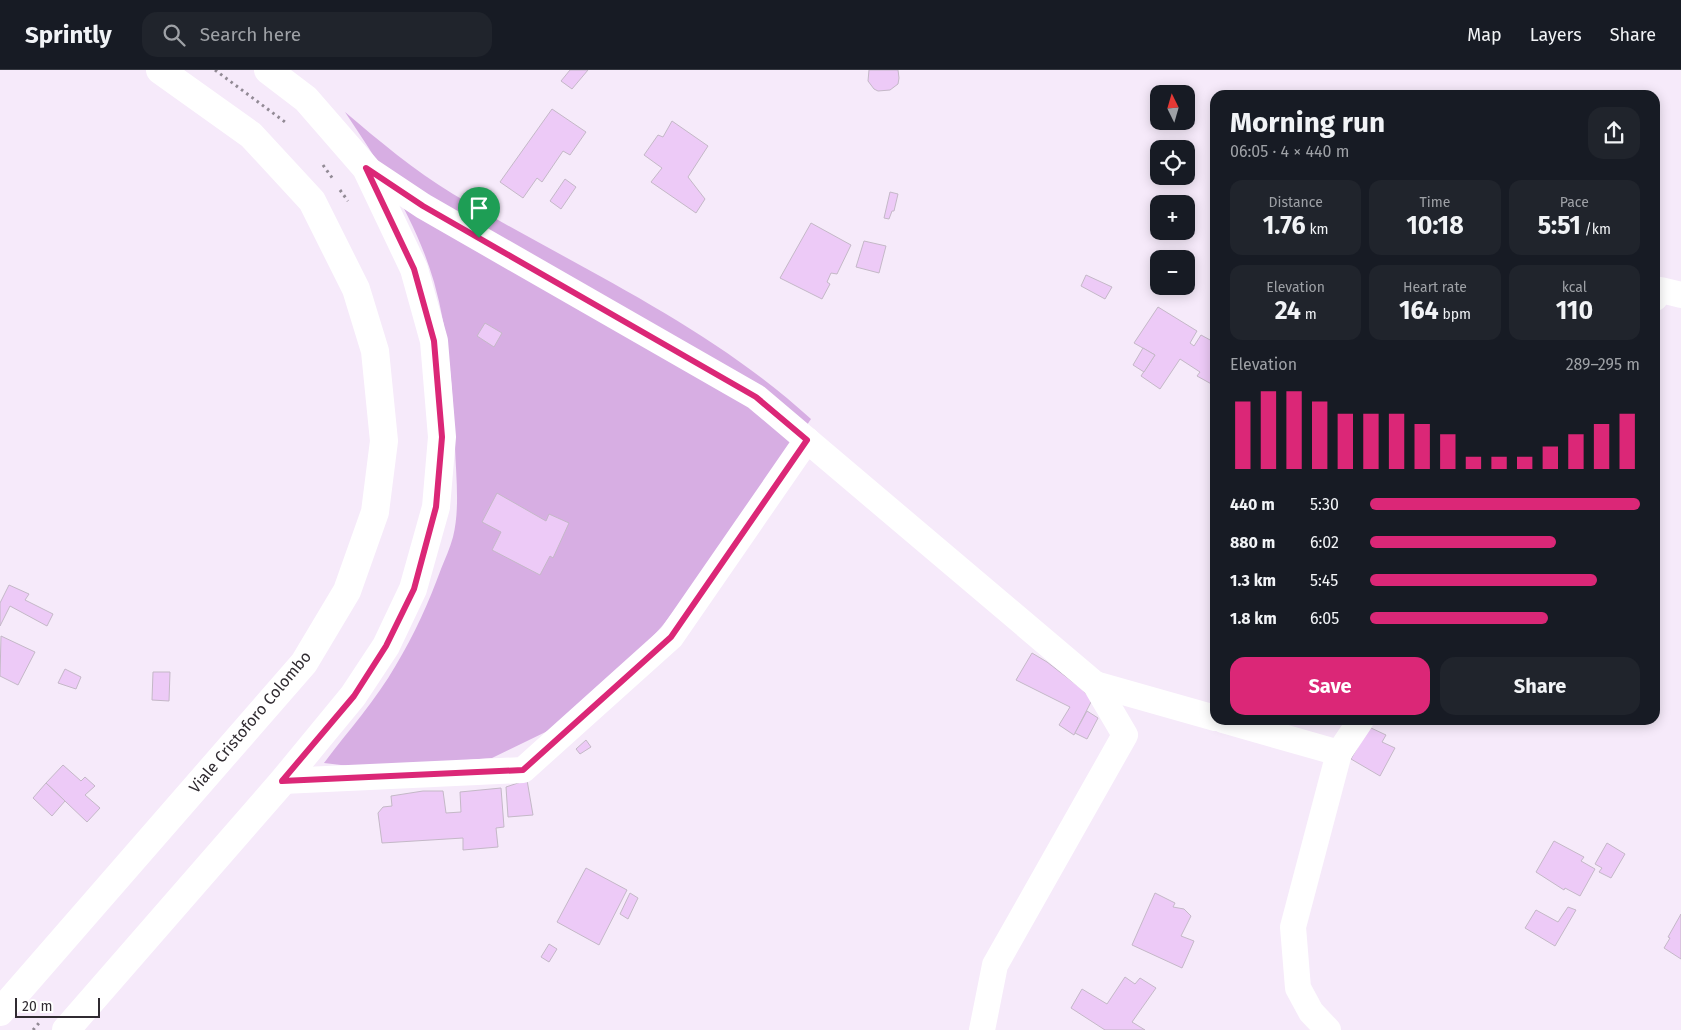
<!DOCTYPE html>
<html lang="en">
<head>
<meta charset="utf-8">
<style>
	:root { --surface:#171b24; --page:#20242c; --text:#f1f3f6; --muted:#9ea1a6; --line:#363941; --accent:#db2777 }
	body { margin:0; font-family:"Fira Sans",sans-serif; background:var(--page); color:var(--text); height:100vh; display:flex; flex-direction:column; font-size:19px; white-space:nowrap }
	* { box-sizing:border-box; margin:0 }
	p { font-size:16px; color:var(--muted) }
	.icon { flex:none; width:28px; height:28px; fill:none; stroke:currentColor; stroke-width:2; stroke-linecap:round; stroke-linejoin:round }
	.map { position:relative; flex:1; overflow:hidden }
	.drawer { position:absolute; left:1210px; top:20px; width:450px; height:635px; display:flex; flex-direction:column; background:var(--surface); border-radius:15px; box-shadow:0 2px 12px #0003 }
	.drawer>* { flex:none }
	.needle { width:32px; rotate:355deg }
	.buttons { position:absolute; left:1150px; top:15px; display:grid; gap:10px }
	.buttons a { display:grid; place-items:center; width:45px; height:45px; border-radius:10px; background:var(--surface); box-shadow:0 2px 12px #0003; font-size:25px }
	.scale { position:absolute; left:15px; bottom:12px; width:85px; box-sizing:border-box; padding-left:5px; border:2px solid #302b31; border-top:0; font-size:14px; line-height:18px; white-space:nowrap; color:#302b31; -webkit-text-stroke:4px #fff; paint-order:stroke }
	.pin { position:absolute; display:grid; place-items:center; width:42px; height:42px; color:#fff; margin:-51px -21px; border-radius:50% 50% 50% 0; rotate:-45deg; box-shadow:0 0 5px #0007 }
	.pin .icon { rotate:45deg }
	.round { display:grid; place-items:center; flex:none; width:52px; height:52px; border-radius:15px; background:var(--page) }
	.head { display:flex; align-items:center; justify-content:space-between; height:85px; padding:0 20px }
	h1 { font-size:28px; font-weight:700; line-height:38px }
	.figures { display:grid; grid-template-columns:repeat(3,1fr); gap:8px; height:85px; padding:5px 20px }
	.figures div { display:grid; align-content:center; border-radius:12px; background:var(--page); text-align:center }
	.figures b { font-size:25px; font-weight:700 }
	.figures small { font-size:14px; font-weight:400 }
	.figures p { font-size:14px }
	.chart { height:140px; padding:10px 20px }
	.chart p { display:flex; justify-content:space-between }
	.chart svg { width:100%; height:90px; margin-top:5px; stroke:var(--accent); stroke-width:6 }
	.cta { display:flex; gap:10px; margin-top:auto; padding:10px 20px }
	.cta a { flex:1; height:58px; border-radius:15px; background:var(--accent); color:#fff; font-size:20px; font-weight:700; line-height:58px; text-align:center }
	.cta a+a { background:var(--page); color:var(--text) }
	ul { padding:0 20px; list-style:none; font-size:16px }
	li { display:grid; grid-template-columns:80px 60px 1fr; align-items:center; height:38px }
	li i { height:12px; border-radius:6px; background:var(--accent) }
	header { display:flex; align-items:center; gap:30px; box-sizing:border-box; height:70px; padding:0 25px; background:var(--surface); border-bottom:1px solid var(--line) }
	header strong { font-size:24px }
	nav { display:flex; gap:28px; margin-inline-start:auto; font-size:18px }
	.search { width:350px; height:45px; background:var(--page); display:flex; align-items:center; gap:12px; box-sizing:border-box; padding:0 18px; border-radius:15px; color:var(--muted); font-size:19px }
	.map>svg:first-child { display:block }
	.green { fill:#d7aee3 }
	.building { fill:#edcaf7; stroke:#c4b8c7 }
	.lines { fill:none; stroke-linecap:round; stroke-linejoin:round }
	.path { stroke:#928a95; stroke-width:3; stroke-dasharray:2.5 4; stroke-linecap:butt }
	.minor { stroke:#fff; stroke-width:26 }
	.secondary { stroke:#fff; stroke-width:28 }
	.route-casing { stroke:#fff; stroke-width:10 }
	.route { stroke:#db2777; stroke-width:6 }
	.labels { text-anchor:middle; dominant-baseline:central; stroke-width:5; stroke-linejoin:round; paint-order:stroke }
	.street-label { font-size:16px; fill:#302b31; stroke:#fff }
</style>
</head>
<body>
<header>
<strong>Sprintly</strong>
<div class="search"><svg class="icon" aria-label="search" viewBox="0 0 24 24"><circle cx="10" cy="10" r="6"/><path d="M15 15l6 6"/></svg>Search here</div>
<nav><a>Map</a><a>Layers</a><a>Share</a></nav>
</header>
<div class="map">
<svg width="1681" height="960" viewBox="0 0 1681 960">
	<rect width="100%" height="100%" fill="#f6eafa"/>
	<path class="green" d="M345,42c34,29 69,58 108,82 121,72 253,129 358,225l-78,116 -70,90 -58,65 -45,35 -68,33 -126,10 -42,-5c24,-32 52,-63 72,-98 18,-30 33,-63 45,-96 4,-10 9,-21 12,-32 7,-28 3,-61 2,-90 -2,-55 -6,-112 -21,-165 -18,-62 -54,-118 -89,-170z"/>
	<g class="building">
		<polygon points="570,0 588,0 572,19 561,11"/>
		<polygon points="869,0 898,0 899,8 898,14 890,20 878,21 874,19 868,11"/>
		<polygon points="552,39 586,62 570,85 563,81 542,112 537,108 523,128 500,112"/>
		<polygon points="672,51 708,76 688,107 705,129 696,143 651,112 662,98 644,85 658,65 663,67"/>
		<polygon points="565,109 576,117 561,139 550,131"/>
		<polygon points="890,122 898,124 894,141 892,141 889,149 884,148"/>
		<polygon points="811,153 851,175 837,204 831,203 827,212 830,214 822,229 780,208"/>
		<polygon points="864,171 886,176 879,203 856,197"/>
		<polygon points="1086,205 1112,217 1105,229 1081,216"/>
		<polygon points="1158,237 1197,261 1190,273 1194,276 1201,265 1212,271 1215,266 1215,316 1197,306 1200,302 1180,289 1160,319 1141,306 1155,285 1134,273"/>
		<polygon points="485,253 502,263 494,277 477,266"/>
		<polygon points="1143,278 1155,285 1144,302 1133,295"/>
		<polygon points="497,423 546,451 549,444 569,453 553,488 550,486 540,505 492,480 501,462 482,452"/>
		<polygon points="9,515 29,524 25,530 53,544 47,556 10,536 0,556 0,533"/>
		<polygon points="1,566 35,582 18,615 0,606"/>
		<polygon points="1032,583 1047,592 1082,619 1092,630 1074,665 1059,655 1070,637 1016,610"/>
		<polygon points="65,599 81,607 76,619 58,613"/>
		<polygon points="153,602 170,602 169,631 152,630"/>
		<polygon points="1087,641 1098,648 1087,669 1075,663"/>
		<polygon points="1369,657 1386,665 1382,672 1395,678 1380,706 1351,689"/>
		<polygon points="586,670 591,677 580,684 576,679"/>
		<polygon points="63,695 81,711 85,707 95,716 85,725 100,738 87,752 46,713"/>
		<polygon points="527,710 533,745 508,747 506,717"/>
		<polygon points="46,713 65,731 52,746 33,728"/>
		<polygon points="501,718 504,757 496,758 498,777 463,780 463,768 382,773 378,743 383,737 392,736 391,726 423,721 443,721 446,743 461,742 460,722"/>
		<polygon points="1554,771 1584,787 1581,791 1595,799 1580,826 1565,818 1564,820 1536,802"/>
		<polygon points="1607,773 1625,784 1611,808 1599,802 1602,798 1595,794"/>
		<polygon points="586,798 627,820 599,875 557,852"/>
		<polygon points="630,823 638,828 628,849 620,844"/>
		<polygon points="1155,823 1175,833 1173,837 1184,839 1191,846 1181,866 1194,871 1182,898 1132,875"/>
		<polygon points="1568,837 1576,840 1555,876 1525,858 1536,840 1558,852"/>
		<polygon points="1681,844 1681,889 1664,878 1670,868 1668,867"/>
		<polygon points="549,874 557,879 549,892 541,887"/>
		<polygon points="1125,907 1135,914 1140,908 1156,918 1132,952 1145,960 1105,960 1071,938 1082,919 1107,934"/>
	</g>
	<g class="lines">
		<g class="path">
			<polyline points="215,0 285,52"/>
			<polyline points="323,95 333,109"/>
			<polyline points="340,120 348,131"/>
			<polyline points="33,960 39,953"/>
		</g>
		<g class="minor">
			<polyline points="366,98 423,136 756,327 1095,614 1125,665 995,895 982,960"/>
			<polyline points="1655,228 1661,220 1681,225"/>
			<polyline points="1095,614 1215,648"/>
			<polyline points="1223,650 1339,683 1361,650"/>
			<polyline points="283,711 523,700 671,567 807,370"/>
			<polyline points="1328,960 1311,942 1298,918 1293,857 1339,683"/>
		</g>
		<g class="secondary">
			<polyline points="0,942 304,593 347,521 375,442 384,371 375,281 356,219 312,131 251,65 160,0"/>
			<polyline points="66,960 283,711 353,626 386,576 413,519 436,437 442,367 434,271 414,199 366,98 306,29 268,0"/>
		</g>
	</g>
	<g class="lines">
		<g class="route-casing">
			<polygon id="route" points="366,98 423,136 756,327 807,370 671,567 523,700 282,711 354,626 386,576 414,519 436,437 442,367 434,271 414,199"/>
		</g>
		<use href="#route" class="route"/>
	</g>
	<g class="labels">
		<g class="street-label">
			<text transform="translate(250 652) rotate(-50)">Viale Cristoforo Colombo</text>
		</g>
	</g>
</svg>
<div class="buttons">
<a><svg class="needle" viewBox="-14 -14 28 28"><path d="M0-13l5 13h-10z" fill="#e53935"/><path d="M0 13l5-13h-10z" fill="#9ea1a6"/></svg></a>
<a><svg class="icon" aria-label="locate" viewBox="0 0 24 24"><circle cx="12" cy="12" r="6"/><path d="M12 2v4M12 18v4M2 12h4M18 12h4"/></svg></a>
<a>+</a>
<a>−</a>
</div>
<div class="scale">20 m</div>
<div class="pin" style="left:479px;top:168px;background:#1e9e55"><svg class="icon" aria-label="arrive" viewBox="0 0 24 24"><path d="M6 21V4h12l-3 4 3 4H6"/></svg></div>
<section class="drawer">
<div class="head"><div><h1>Morning run</h1><p>06:05 · 4 × 440 m</p></div><a class="round"><svg class="icon" aria-label="share" viewBox="0 0 24 24"><path d="M12 15V3M7 8l5-5 5 5M5 13v7h14v-7"/></svg></a></div>
<div class="figures">
<div><p>Distance</p><b>1.76<small> km</small></b></div>
<div><p>Time</p><b>10:18</b></div>
<div><p>Pace</p><b>5:51<small> /km</small></b></div>
</div>
<div class="figures">
<div><p>Elevation</p><b>24<small> m</small></b></div>
<div><p>Heart rate</p><b>164<small> bpm</small></b></div>
<div><p>kcal</p><b>110</b></div>
</div>
<div class="chart"><p><span>Elevation</span>289–295 m</p>
<svg viewBox="0 0 160 44" preserveAspectRatio="none"><path d="M5 44V11M15 44V6M25 44V6M35 44V11M45 44V17M55 44V17M65 44V17M75 44V22M85 44V27M95 44V38M105 44V38M115 44V38M125 44V33M135 44V27M145 44V22M155 44V17"/></svg>
</div>
<ul>
<li><b>440 m</b>5:30<i style="width:100%"></i></li>
<li><b>880 m</b>6:02<i style="width:69%"></i></li>
<li><b>1.3 km</b>5:45<i style="width:84%"></i></li>
<li><b>1.8 km</b>6:05<i style="width:66%"></i></li>
</ul>
<div class="cta"><a>Save</a><a>Share</a></div>
</section>
</div>
</body>
</html>
